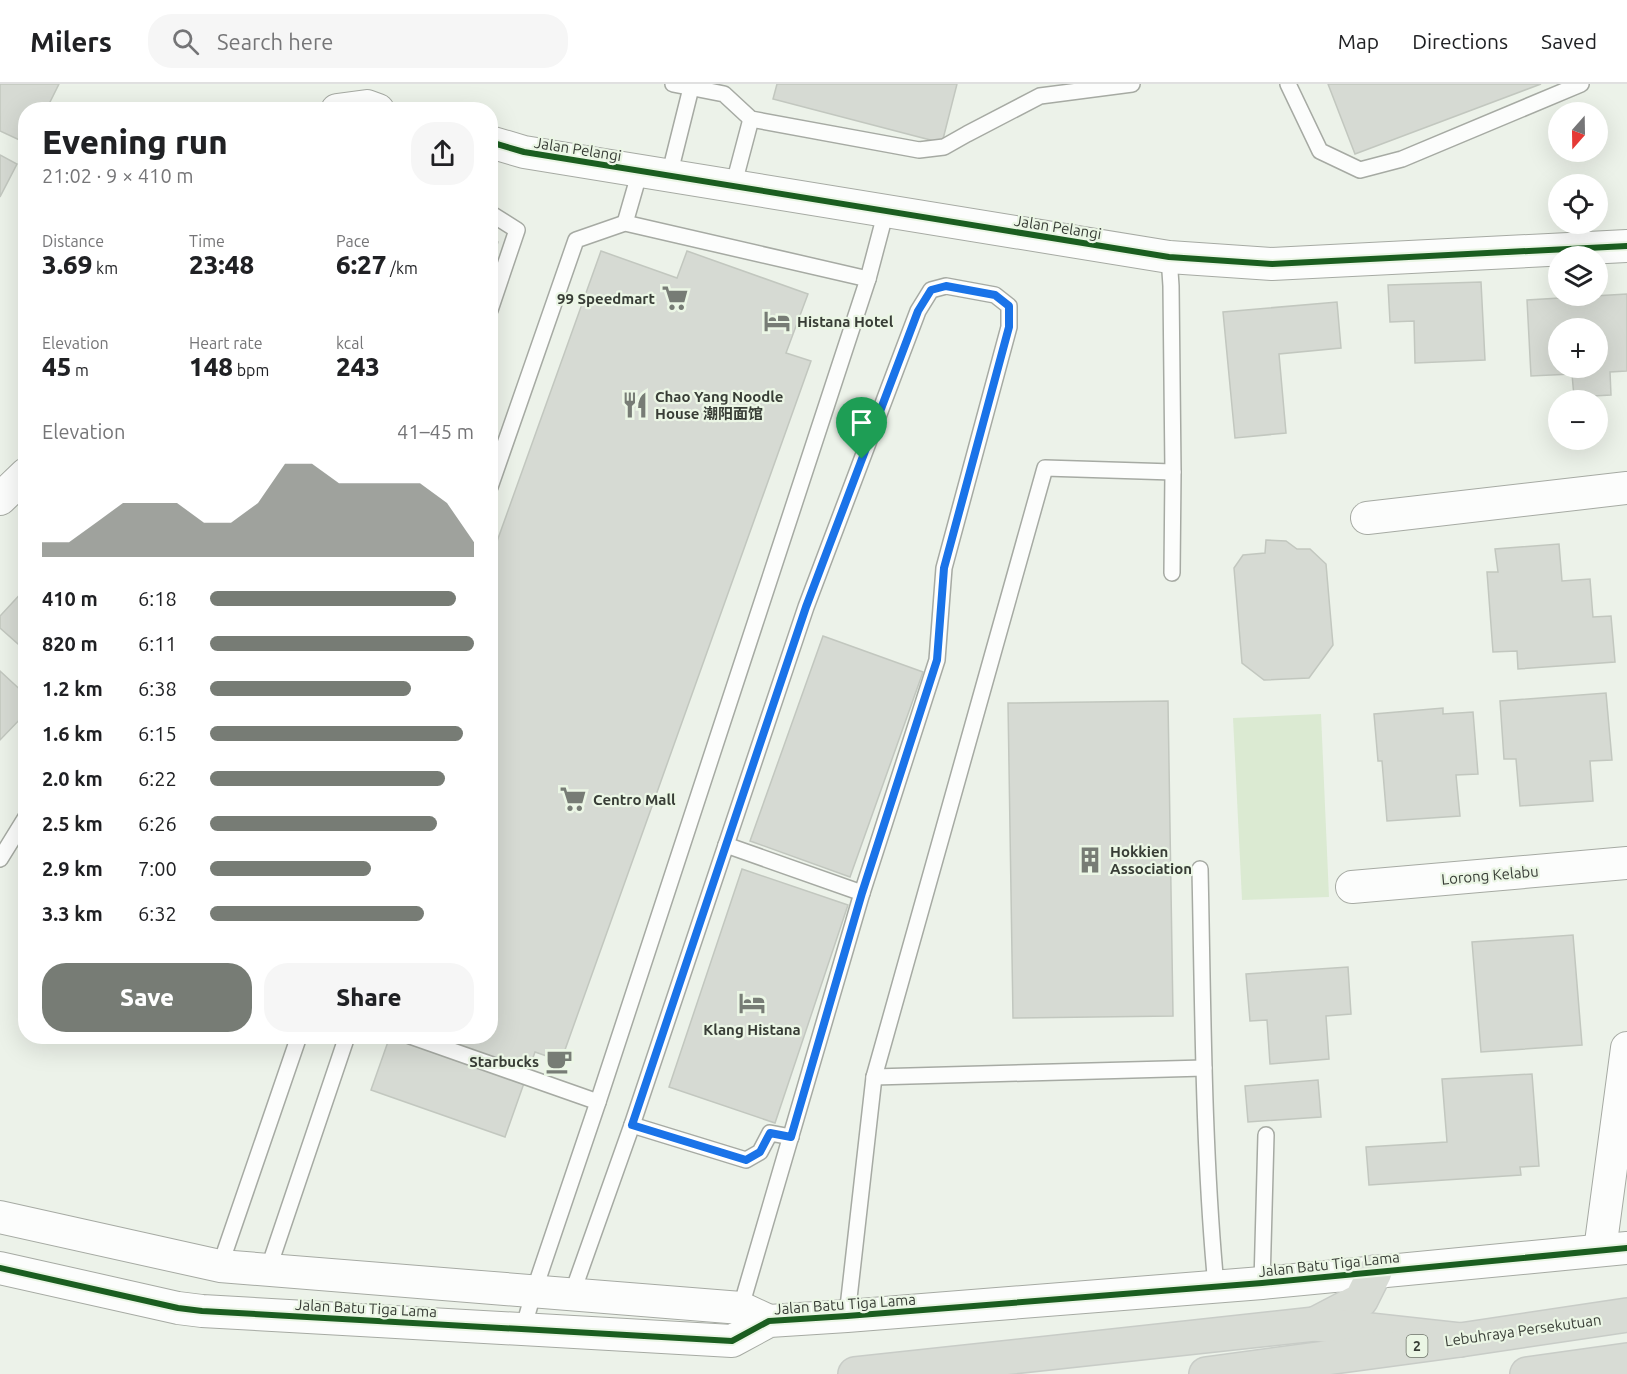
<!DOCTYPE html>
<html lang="en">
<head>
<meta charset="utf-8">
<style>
	:root { --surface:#fff; --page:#f6f6f6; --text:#202124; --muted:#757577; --line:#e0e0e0; --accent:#777c75 }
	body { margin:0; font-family:Ubuntu,"Noto Sans SC",sans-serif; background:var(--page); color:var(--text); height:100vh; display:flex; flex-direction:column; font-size:22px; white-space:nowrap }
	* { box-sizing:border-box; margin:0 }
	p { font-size:20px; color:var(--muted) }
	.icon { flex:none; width:33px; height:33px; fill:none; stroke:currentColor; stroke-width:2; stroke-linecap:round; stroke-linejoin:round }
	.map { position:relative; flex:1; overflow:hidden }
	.panel { position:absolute; left:18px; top:18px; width:480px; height:942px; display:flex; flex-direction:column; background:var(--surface); border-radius:24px; box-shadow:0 6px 24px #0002 }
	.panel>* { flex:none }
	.needle { width:39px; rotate:200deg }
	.fabs { position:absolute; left:1548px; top:18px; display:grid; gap:12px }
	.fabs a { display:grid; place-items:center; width:60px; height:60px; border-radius:50%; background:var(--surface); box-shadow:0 6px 24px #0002; font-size:30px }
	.pin { position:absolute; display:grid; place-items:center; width:51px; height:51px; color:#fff; margin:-62px -26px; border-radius:50% 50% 50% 0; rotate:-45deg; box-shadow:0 0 6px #0007 }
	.pin .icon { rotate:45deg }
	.round { display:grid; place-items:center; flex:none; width:63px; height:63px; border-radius:24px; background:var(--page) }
	.summary { display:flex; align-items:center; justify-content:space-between; height:102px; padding:0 24px }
	h1 { font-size:33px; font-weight:800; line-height:45px }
	.metrics { display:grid; grid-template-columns:repeat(3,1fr); gap:9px; height:102px; padding:6px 24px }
	.metrics div { display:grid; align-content:center }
	.metrics b { font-size:26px; font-weight:800 }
	.metrics small { font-size:16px; font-weight:400 }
	.metrics p { font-size:16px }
	.chart { height:168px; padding:12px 24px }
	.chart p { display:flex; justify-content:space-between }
	.chart svg { width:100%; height:108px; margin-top:6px; fill:var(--accent); opacity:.7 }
	.primary-button { display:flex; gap:12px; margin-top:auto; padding:12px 24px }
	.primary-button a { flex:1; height:69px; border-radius:24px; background:var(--accent); color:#fff; font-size:24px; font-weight:800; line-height:69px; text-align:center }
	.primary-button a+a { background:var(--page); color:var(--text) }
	ul { padding:0 24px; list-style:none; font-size:20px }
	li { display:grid; grid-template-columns:96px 72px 1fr; align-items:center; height:45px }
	li i { height:15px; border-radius:8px; background:var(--accent) }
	header { display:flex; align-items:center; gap:36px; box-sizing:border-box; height:84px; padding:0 30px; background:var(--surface); border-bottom:2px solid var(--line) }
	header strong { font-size:28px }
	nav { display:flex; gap:33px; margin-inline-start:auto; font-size:21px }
	.search { width:420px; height:54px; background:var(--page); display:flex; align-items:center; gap:15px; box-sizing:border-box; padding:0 21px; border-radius:24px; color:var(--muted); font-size:22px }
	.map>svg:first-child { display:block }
	.green { fill:#dbead2 }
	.building { fill:#d6dad3; stroke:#c2c7bf; stroke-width:1.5; fill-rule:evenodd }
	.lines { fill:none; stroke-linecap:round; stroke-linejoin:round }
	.service-casing { stroke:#a6aaa3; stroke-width:18 }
	.minor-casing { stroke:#a6aaa3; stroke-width:34 }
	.trunk-casing { stroke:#c8ccc7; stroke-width:36 }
	.service { stroke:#fcfdfc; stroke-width:15 }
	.minor { stroke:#fcfdfc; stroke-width:32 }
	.trunk { stroke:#d8dcd5; stroke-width:33 }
	.cycleway-casing { stroke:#ebf6e5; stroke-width:10 }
	.cycleway { stroke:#1b5e20; stroke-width:6 }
	.route-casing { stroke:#fff; stroke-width:12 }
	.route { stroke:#1a73e8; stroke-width:8 }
	.labels { text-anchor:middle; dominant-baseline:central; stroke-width:4.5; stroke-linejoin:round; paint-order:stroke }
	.shield { fill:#ebf6e5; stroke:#6e746a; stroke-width:1.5 }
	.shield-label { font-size:14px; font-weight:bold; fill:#383d36 }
	.street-label { font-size:15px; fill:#383d36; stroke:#ebf6e5 }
	.poi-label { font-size:15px; font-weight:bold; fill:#383d36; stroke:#ebf6e5; text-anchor:start }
</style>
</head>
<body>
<header>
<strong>Milers</strong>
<div class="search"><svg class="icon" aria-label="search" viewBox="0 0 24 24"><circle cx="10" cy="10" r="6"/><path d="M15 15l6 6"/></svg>Search here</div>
<nav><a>Map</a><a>Directions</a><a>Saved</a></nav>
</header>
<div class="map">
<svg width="1627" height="1290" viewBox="0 0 1627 1290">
	<rect width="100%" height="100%" fill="#ecf2e9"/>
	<polygon class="green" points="1321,630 1329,813 1242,816 1233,634"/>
	<g class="building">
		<polygon points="0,0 59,0 46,26 26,26 26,59 0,47"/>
		<polygon points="777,0 957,0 942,59 773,15"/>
		<polygon points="1328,0 1541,0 1355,70"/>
		<polygon points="0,71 17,80 0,113"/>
		<polygon points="490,156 498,158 490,181"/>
		<polygon points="601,167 677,194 687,167 808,210 786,269 811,277 561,977 535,968 505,1053 371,1006 390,952 490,952 490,477"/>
		<polygon points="1481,198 1485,276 1415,279 1414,237 1390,238 1388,201"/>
		<path d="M1627,210v77l-17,1 1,23 -37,2 -2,-23 -41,2 -4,-76zM1558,244h40v40h-40z"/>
		<polygon points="1337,218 1341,264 1279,270 1286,349 1235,354 1223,228"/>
		<polygon points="1266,456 1286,457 1297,465 1310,465 1326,480 1333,561 1309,594 1264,596 1242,579 1234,484 1243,471 1265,469"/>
		<polygon points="1559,460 1562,497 1590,495 1593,533 1611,532 1615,578 1518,585 1517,567 1493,568 1487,488 1498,488 1495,465"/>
		<polygon points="26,504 26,567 0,544 0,532"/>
		<polygon points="823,552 923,588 850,793 750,757"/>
		<polygon points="0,587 26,611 26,629 0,656"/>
		<polygon points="1606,609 1612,676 1590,677 1593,717 1520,722 1516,675 1504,675 1500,617"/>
		<polygon points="1168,617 1173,932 1013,934 1008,619"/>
		<polygon points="1443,624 1443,630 1473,628 1478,690 1456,691 1460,732 1387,737 1382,677 1378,677 1374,630"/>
		<polygon points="742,785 848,821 775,1039 669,1003"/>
		<polygon points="1573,851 1582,961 1481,968 1472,858"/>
		<polygon points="1348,883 1351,930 1326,932 1329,975 1270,980 1267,936 1250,937 1246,890"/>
		<polygon points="1532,990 1539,1082 1520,1083 1521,1091 1369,1101 1366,1063 1447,1058 1442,995"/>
		<polygon points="1318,996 1321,1033 1248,1038 1245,1002"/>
	</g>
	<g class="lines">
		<g class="service-casing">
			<g id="service">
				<polyline points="673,0 724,10 751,35 919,66 944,63 967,50 1040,12 1132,0"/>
				<polyline points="1288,0 1320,67 1360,86 1402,75 1581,0"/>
				<polyline points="669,92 691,4"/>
				<polyline points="733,103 751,35"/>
				<polyline points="490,129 517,146 490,226"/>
				<polyline points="625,139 640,87"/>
				<polyline points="1169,173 1171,202 1173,388 1172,489"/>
				<polyline points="490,403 576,156 625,139 868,195"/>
				<polyline points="726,761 862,809"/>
				<polyline points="0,775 26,733"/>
				<path d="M1200,785c3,139 3,279 16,417"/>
				<polyline points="410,952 598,1018"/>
				<polyline points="874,993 1204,984"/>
				<polyline points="632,1041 746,1076 760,1068 770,1049 791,1053"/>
				<polyline points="220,1182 299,952"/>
				<polyline points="268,1186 347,952"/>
				<polyline points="1262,1199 1266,1051"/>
				<polyline points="572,1210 632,1041 806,523 918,227 931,206 946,202 995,211 1009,222 1009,243 944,484 937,576 862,809 740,1226"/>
				<polyline points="847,1232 874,993 1045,384 1173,388"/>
				<polyline points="523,1245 534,1207 598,1018 868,195 886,127"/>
			</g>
		</g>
		<g class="minor-casing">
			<g id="minor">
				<polyline points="337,26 367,22 378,26"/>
				<polyline points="490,58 524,68 1169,173 1272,180 1627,162"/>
				<polyline points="0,415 26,390"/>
				<polyline points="1367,434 1627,404"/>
				<polyline points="1352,803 1627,779"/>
				<polyline points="0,1133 220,1182 741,1224 769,1237"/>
				<polyline points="1600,1166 1627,964"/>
				<polyline points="0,1184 178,1224 202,1227 732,1257 769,1237 847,1232 1262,1199 1627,1164"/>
			</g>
		</g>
		<g class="trunk-casing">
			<g id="trunk">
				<polyline points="1315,1240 1361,1216 1375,1188"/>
				<polyline points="855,1290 1315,1240 1460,1256"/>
				<polyline points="1206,1290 1460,1256 1627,1231"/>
				<polyline points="1527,1290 1627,1276"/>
			</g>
		</g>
		<use href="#service" class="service"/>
		<use href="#minor" class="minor"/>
		<use href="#trunk" class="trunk"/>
		<g class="cycleway-casing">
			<g id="cycleway">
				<polyline points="490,58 524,68 1169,173 1272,180 1627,162"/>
				<polyline points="0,1184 178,1224 202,1227 732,1257 769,1237 847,1232 1262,1199 1627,1164"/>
			</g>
		</g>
		<use href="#cycleway" class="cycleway"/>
	</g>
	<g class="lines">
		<g class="route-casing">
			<polygon id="route" points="946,202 995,211 1009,222 1009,243 944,484 937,576 862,809 791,1053 770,1049 760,1068 746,1076 632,1041 806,523 918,227 931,206"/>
		</g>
		<use href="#route" class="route"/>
	</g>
	<defs>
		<g id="supermarket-bare" transform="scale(2.07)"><path d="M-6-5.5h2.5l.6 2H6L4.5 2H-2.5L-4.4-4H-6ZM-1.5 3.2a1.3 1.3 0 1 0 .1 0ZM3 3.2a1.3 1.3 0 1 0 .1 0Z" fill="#777c75" stroke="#ebf6e5" stroke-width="2.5" paint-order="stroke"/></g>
		<g id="hotel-bare" transform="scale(2.07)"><path d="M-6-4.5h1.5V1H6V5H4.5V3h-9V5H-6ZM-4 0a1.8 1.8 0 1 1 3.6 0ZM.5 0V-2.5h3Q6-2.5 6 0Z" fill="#777c75" stroke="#ebf6e5" stroke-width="2.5" paint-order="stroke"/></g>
		<g id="restaurant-bare" transform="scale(2.07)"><path d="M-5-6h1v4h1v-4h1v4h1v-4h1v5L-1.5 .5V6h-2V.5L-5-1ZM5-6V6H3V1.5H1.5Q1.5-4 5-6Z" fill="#777c75" stroke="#ebf6e5" stroke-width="2.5" paint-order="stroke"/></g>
		<g id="building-bare" transform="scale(2.07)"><path d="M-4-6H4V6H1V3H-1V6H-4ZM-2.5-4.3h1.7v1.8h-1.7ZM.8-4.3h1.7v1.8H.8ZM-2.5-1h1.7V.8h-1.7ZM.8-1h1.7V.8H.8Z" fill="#777c75" stroke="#ebf6e5" stroke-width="2.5" paint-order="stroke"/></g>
		<g id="cafe-bare" transform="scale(2.07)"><path d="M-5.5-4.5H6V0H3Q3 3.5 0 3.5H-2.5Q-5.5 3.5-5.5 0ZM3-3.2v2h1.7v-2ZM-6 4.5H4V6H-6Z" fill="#777c75" stroke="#ebf6e5" stroke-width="2.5" paint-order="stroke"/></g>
	</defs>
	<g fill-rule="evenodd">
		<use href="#supermarket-bare" x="675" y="214"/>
		<use href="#hotel-bare" x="777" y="237"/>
		<use href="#restaurant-bare" x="635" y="321"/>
		<use href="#supermarket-bare" x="573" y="715"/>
		<use href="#building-bare" x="1090" y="776"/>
		<use href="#hotel-bare" x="752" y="919"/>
		<use href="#cafe-bare" x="559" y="977"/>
	</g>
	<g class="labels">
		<rect class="shield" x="1406.5" y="1251" width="21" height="22" rx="4.5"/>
		<g class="shield-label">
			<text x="1417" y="1262">2</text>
		</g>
		<g class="street-label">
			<text transform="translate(578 65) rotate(9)">Jalan Pelangi</text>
			<text transform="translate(1058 143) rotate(9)">Jalan Pelangi</text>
			<text transform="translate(1490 791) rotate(-5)">Lorong Kelabu</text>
			<text transform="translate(1329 1180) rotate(-6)">Jalan Batu Tiga Lama</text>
			<text transform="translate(845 1220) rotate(-4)">Jalan Batu Tiga Lama</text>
			<text transform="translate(366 1224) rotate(3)">Jalan Batu Tiga Lama</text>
			<text transform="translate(1523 1246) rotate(-8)">Lebuhraya Persekutuan</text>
		</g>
		<g class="poi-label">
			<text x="655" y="214" text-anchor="end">99 Speedmart</text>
			<text x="797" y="237">Histana Hotel</text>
			<text x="655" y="312">Chao Yang Noodle<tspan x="655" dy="17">House 潮阳面馆</tspan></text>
			<text x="593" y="715">Centro Mall</text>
			<text x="1110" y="767">Hokkien<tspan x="1110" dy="17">Association</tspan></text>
			<text x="752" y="945" text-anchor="middle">Klang Histana</text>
			<text x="539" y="977" text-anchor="end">Starbucks</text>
		</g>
	</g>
</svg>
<div class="fabs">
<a><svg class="needle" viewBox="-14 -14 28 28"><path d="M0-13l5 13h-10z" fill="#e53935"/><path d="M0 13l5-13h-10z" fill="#757577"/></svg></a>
<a><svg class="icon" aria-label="locate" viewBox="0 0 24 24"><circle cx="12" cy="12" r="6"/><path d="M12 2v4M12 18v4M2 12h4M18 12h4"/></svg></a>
<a><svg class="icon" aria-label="layers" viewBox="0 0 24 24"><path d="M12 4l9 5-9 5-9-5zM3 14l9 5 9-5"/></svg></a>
<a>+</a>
<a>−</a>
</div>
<div class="pin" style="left:862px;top:375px;background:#1e9e55"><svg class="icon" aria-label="arrive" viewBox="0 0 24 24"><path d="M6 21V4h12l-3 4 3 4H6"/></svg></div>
<section class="panel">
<div class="summary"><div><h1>Evening run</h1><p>21:02 · 9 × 410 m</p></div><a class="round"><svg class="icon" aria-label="share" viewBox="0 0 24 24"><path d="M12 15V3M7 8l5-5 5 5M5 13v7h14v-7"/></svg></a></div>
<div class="metrics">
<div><p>Distance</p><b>3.69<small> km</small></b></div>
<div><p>Time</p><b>23:48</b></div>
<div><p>Pace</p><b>6:27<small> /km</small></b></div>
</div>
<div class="metrics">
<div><p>Elevation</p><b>45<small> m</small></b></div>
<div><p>Heart rate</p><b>148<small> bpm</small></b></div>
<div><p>kcal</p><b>243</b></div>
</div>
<div class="chart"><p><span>Elevation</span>41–45 m</p>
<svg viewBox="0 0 160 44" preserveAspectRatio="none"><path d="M0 44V38L10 38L20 30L30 22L40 22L50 22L60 30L70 30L80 22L90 6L100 6L110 14L120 14L130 14L140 14L150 22L160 38V44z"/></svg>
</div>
<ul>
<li><b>410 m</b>6:18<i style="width:93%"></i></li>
<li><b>820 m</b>6:11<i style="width:100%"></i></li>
<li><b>1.2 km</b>6:38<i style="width:76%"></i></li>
<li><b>1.6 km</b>6:15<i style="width:96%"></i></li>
<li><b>2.0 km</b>6:22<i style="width:89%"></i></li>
<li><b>2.5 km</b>6:26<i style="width:86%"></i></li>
<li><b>2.9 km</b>7:00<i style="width:61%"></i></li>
<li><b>3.3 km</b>6:32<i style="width:81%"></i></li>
</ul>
<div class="primary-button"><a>Save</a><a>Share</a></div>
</section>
</div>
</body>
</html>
